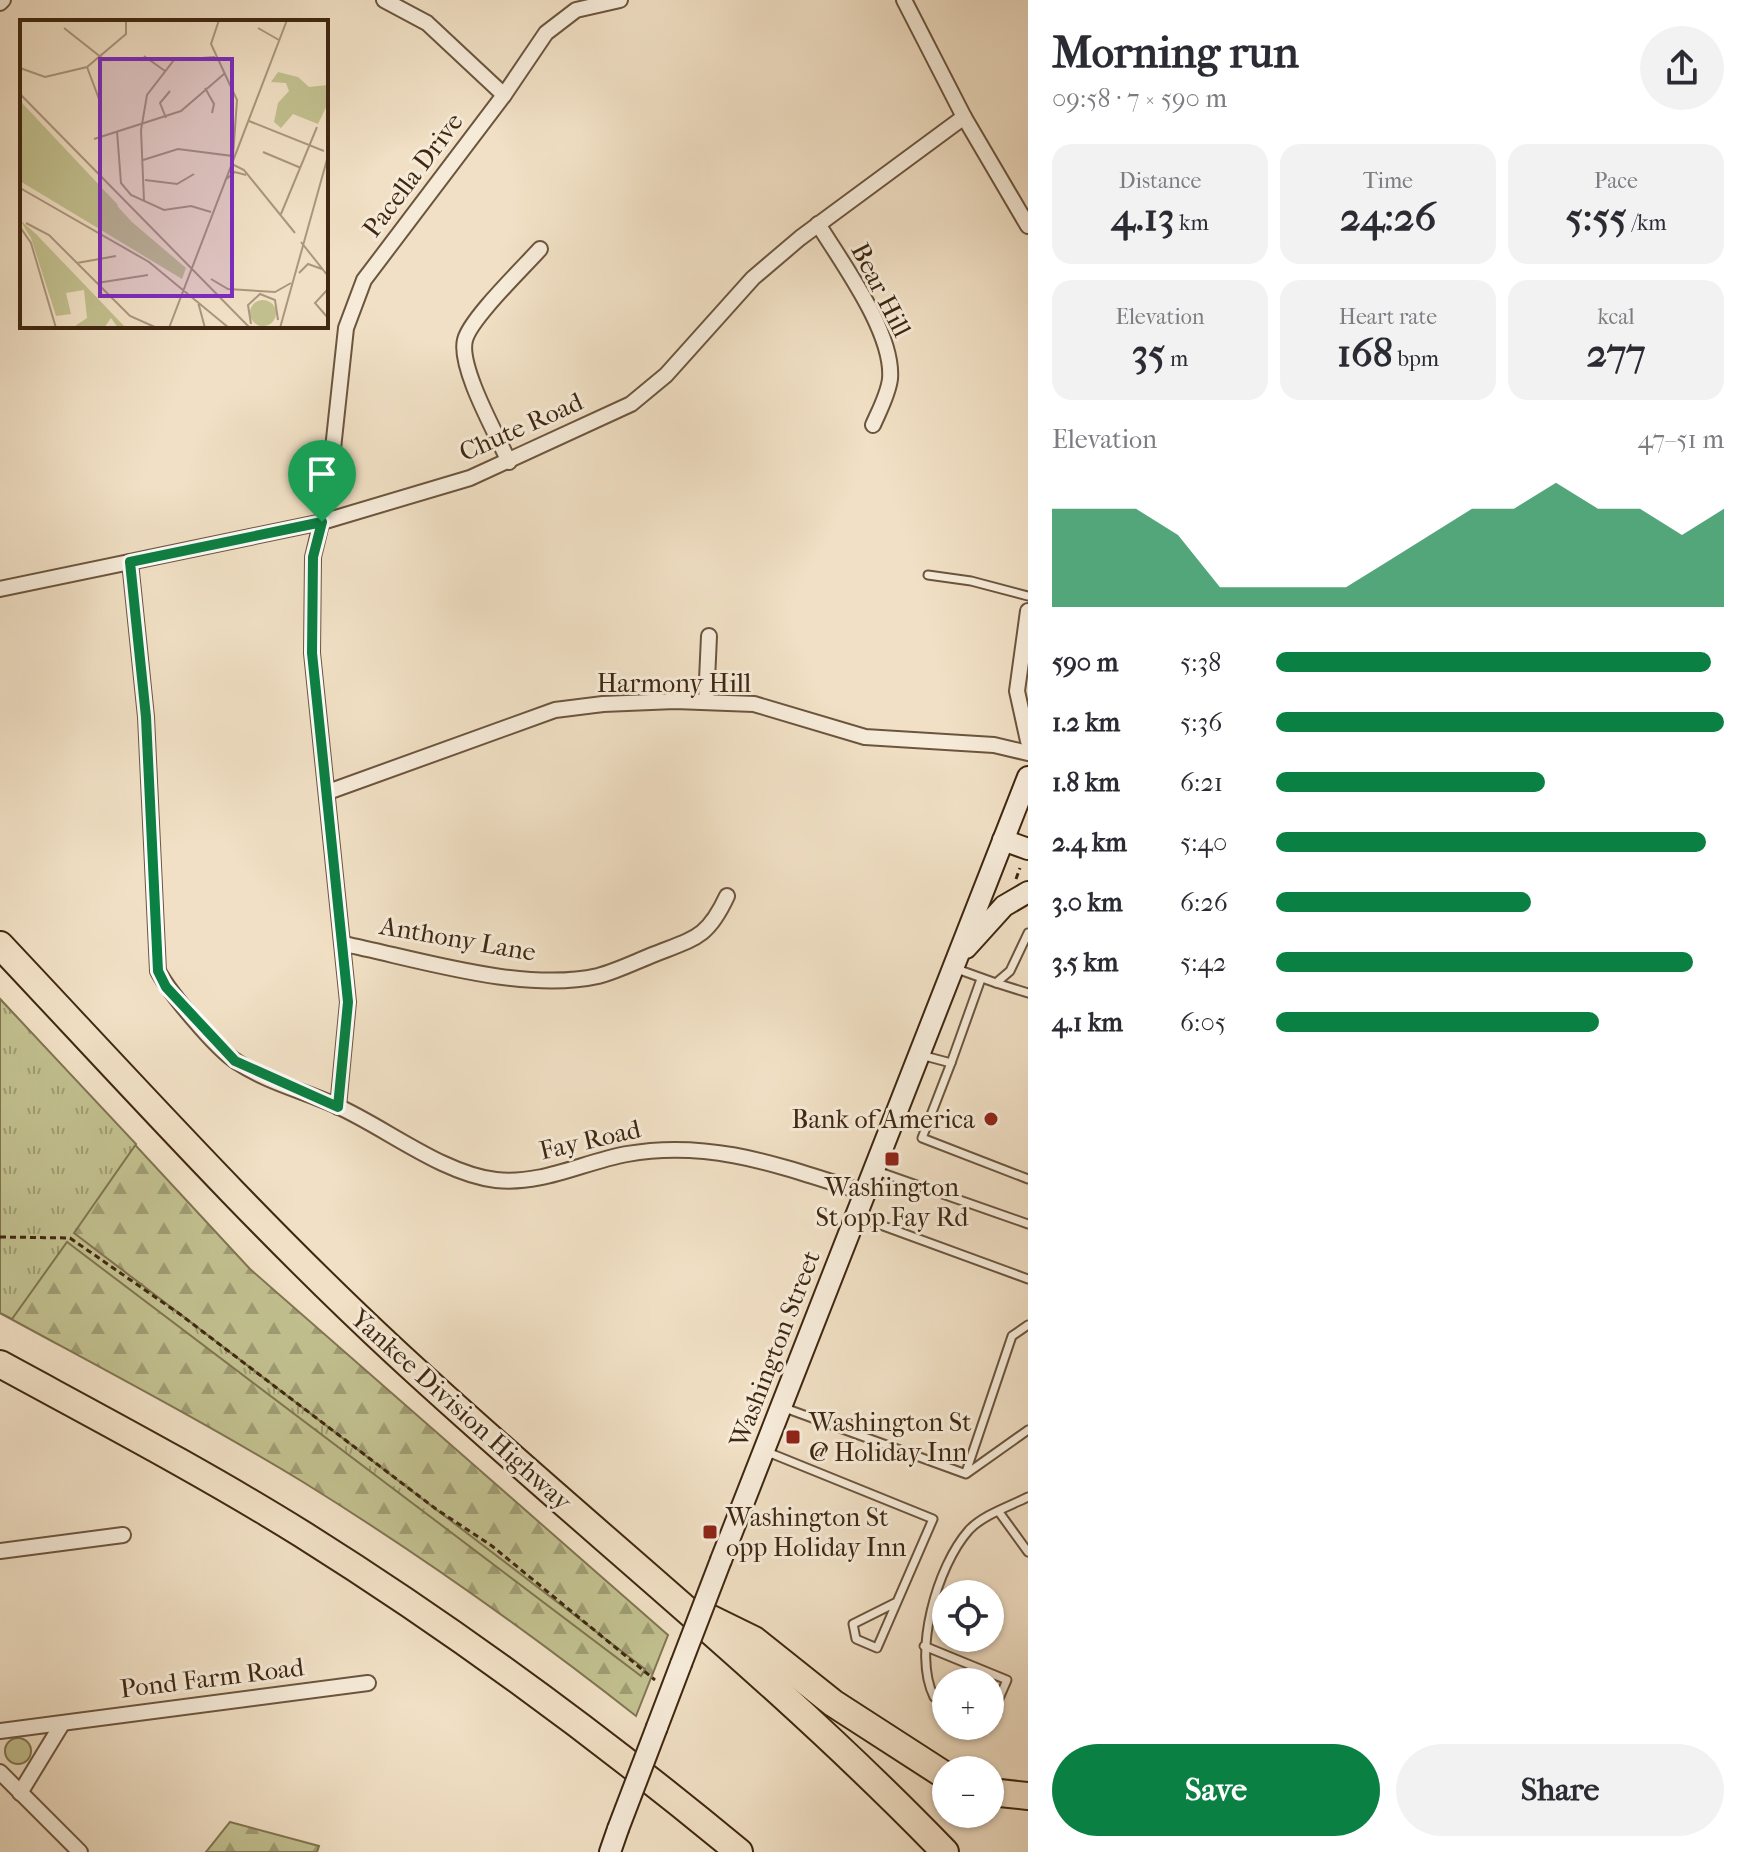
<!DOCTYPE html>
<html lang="en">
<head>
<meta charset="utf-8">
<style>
	:root { --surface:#fff; --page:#f2f2f3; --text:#2b2b33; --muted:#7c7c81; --accent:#0b8043 }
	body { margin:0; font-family:"IM FELL French Canon",serif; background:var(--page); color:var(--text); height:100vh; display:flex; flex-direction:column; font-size:30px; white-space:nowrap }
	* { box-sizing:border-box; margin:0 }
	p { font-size:26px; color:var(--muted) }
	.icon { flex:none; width:44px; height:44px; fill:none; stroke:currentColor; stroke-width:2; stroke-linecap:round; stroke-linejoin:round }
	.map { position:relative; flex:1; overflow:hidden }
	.details { display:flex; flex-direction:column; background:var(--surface); width:720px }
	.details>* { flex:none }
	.buttons { position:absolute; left:932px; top:1580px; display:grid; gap:16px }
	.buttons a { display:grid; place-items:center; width:72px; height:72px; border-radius:50%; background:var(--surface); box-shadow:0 2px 6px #0004; font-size:40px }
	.pin { position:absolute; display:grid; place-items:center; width:68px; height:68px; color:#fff; margin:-82px -34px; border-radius:50% 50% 50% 0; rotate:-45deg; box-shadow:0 0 8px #0007 }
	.pin .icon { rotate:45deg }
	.round { display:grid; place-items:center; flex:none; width:84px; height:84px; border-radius:42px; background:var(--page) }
	.head { display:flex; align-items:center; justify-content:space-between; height:136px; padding:0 24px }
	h1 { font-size:44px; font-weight:700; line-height:60px }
	.stats { display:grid; grid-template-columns:repeat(3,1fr); gap:12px; height:136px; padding:8px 24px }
	.stats div { display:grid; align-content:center; border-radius:20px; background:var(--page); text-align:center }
	.stats b { font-size:40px; font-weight:700 }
	.stats small { font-size:22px; font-weight:400 }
	.stats p { font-size:22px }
	.chart { height:224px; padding:16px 24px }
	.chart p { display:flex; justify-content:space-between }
	.chart svg { width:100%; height:144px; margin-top:8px; fill:var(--accent); opacity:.7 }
	.cta { display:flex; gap:16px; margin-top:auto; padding:16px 24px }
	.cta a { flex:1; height:92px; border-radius:48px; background:var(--accent); color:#fff; font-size:32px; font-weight:700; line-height:92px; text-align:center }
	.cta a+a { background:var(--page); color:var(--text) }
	ul { padding:0 24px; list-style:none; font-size:26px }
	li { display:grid; grid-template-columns:128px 96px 1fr; align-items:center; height:60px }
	li i { height:20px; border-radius:10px; background:var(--accent) }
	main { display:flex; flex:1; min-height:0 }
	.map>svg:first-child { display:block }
	.green { fill:#c2c08f; stroke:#807450; stroke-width:2 }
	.forest { fill:url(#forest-firs); stroke:#807450; stroke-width:2 }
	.park { fill:url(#park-tufts); stroke:#807450; stroke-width:2 }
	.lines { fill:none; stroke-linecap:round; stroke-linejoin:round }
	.lane-casing { stroke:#6c553e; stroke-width:11 }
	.street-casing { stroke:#6c553e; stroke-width:18 }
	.secondary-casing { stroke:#3f2711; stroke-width:24 }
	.highway-casing { stroke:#3f2711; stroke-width:30 }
	.path { stroke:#3f2711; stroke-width:3; stroke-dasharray:6 4; stroke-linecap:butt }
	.lane { stroke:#f6ebd9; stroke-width:7 }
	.street { stroke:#f6ebd9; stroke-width:14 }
	.secondary { stroke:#f6ebd9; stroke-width:20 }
	.highway { stroke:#f1e0c5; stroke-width:26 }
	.secondary-bridge-casing { stroke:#3f2711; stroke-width:24; stroke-linecap:butt }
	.secondary-bridge { stroke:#f6ebd9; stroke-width:20 }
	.route-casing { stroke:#fff; stroke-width:16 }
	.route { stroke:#0b8043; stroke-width:10 }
	.poi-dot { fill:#8f2418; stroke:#f6ebd9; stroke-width:3 }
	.labels { text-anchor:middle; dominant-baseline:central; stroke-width:6; stroke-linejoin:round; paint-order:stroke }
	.street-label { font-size:26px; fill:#3f2711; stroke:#f6ebd9 }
	.poi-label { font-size:26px; fill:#3f2711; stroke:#f6ebd9; text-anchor:start }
	.inset-road { fill:none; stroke:#aa967d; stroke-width:2 }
	.view { fill:#7b2cbf; fill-opacity:0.15; stroke:#7b2cbf; stroke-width:4 }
	.inset-edge { fill:none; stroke:#3f2711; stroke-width:4 }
</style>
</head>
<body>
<main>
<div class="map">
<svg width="1028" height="1852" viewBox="0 0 1028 1852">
	<defs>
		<pattern id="forest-firs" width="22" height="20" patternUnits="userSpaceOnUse" patternTransform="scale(2)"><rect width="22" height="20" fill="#c2c08f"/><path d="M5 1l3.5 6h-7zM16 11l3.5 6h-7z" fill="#9f9c73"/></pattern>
		<pattern id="park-tufts" width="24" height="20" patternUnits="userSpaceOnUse" patternTransform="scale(2)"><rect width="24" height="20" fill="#c2c08f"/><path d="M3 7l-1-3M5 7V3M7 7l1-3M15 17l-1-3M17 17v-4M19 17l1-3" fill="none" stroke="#9f9c73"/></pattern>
	</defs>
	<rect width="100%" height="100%" fill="#f1e0c5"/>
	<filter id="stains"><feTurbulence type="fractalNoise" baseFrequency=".0025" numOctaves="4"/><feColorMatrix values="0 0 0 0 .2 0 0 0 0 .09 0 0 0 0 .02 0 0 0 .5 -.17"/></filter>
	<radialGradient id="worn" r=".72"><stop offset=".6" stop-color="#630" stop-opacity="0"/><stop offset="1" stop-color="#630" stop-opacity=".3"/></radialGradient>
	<circle class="green" cx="18" cy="1751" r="13"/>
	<g class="forest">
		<path d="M0,999l250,270 418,366 -32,81c-107,-84 -217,-162 -333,-234 -99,-60 -202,-114 -303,-169z"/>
		<polygon points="230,1822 319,1846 317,1852 206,1852"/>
	</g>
	<polygon class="park" points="0,999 136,1144 74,1233 645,1669 641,1676 67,1242 12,1319 0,1313"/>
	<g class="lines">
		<g class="lane-casing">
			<g id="lane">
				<polyline points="928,575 971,581 1028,596"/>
				<polyline points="954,968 996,983 1010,971 1028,933"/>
				<polyline points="996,983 1028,993"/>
				<polyline points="921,1055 951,1063 922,1138 1028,1179"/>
				<polyline points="951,1063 981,979"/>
				<polyline points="874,1170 1028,1224"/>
				<polyline points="856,1216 1028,1279"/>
				<polyline points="782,1407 966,1474 1028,1430"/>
				<polyline points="765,1451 933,1519 877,1648 856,1639 853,1624 897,1602"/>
				<polyline points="966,1472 1012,1336 1028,1325"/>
				<polyline points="999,1512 1028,1552"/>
				<polyline points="924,1646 1007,1680 990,1719"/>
				<path d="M946,1701l-12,-4c-22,-44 3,-131 35,-167 14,-15 41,-24 59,-33"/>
			</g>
		</g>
		<g class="street-casing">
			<g id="street">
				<polyline points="384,0 427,23 504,95"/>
				<polyline points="904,0 964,117 1028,226"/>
				<polyline points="0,3 3,0"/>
				<path d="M818,224c24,39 76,109 72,155 -2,16 -11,32 -17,46"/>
				<path d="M509,462c-12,-27 -51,-95 -44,-122 5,-21 59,-73 75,-91"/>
				<path d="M130,562l16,155 12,254c11,21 58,78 79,91 30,20 67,29 100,44 49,22 106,68 159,74 46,5 87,-18 131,-26 85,-15 156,13 236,38"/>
				<polyline points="0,589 322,522 470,478 631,404 666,375 753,278 800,238 964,117"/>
				<polyline points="1028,611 1017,691 1028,741"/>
				<polyline points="706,702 709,636"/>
				<polyline points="328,792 555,710 603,704 675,701 754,704 865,737 994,745 1028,753"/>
				<path d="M344,944c74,15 179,49 254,32 19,-5 39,-15 57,-22 41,-16 53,-17 72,-58"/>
				<polyline points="338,1107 348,1002 312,653 313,557 328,495 346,328 364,280 504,95 546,33 576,10 620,0"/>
				<polyline points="0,1551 123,1535"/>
				<polyline points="0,1731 368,1683"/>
				<polyline points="0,1772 80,1852"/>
				<polyline points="20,1793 62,1724"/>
			</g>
		</g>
		<g class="secondary-casing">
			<g id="secondary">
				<polyline points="1003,840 1028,849"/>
				<polyline points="966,948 1004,906 1028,892"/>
				<polyline points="721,1560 1028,777"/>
				<polyline points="657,1727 681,1664"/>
				<polyline points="610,1852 618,1829"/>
			</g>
		</g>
		<g class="highway-casing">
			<g id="highway">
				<path d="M0,945c129,137 256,278 394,406 182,169 379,323 551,501"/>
				<path d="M0,1364c101,55 204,109 302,170 153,96 298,203 437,318"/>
				<polyline points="703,1615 754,1640 833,1703 946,1776"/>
				<polyline points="990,1792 1028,1796"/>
			</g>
		</g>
		<g class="path">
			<polyline points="1016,879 1020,868"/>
			<polyline points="0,1237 70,1238 181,1315 436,1509 492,1546 655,1680"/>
		</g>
		<use href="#lane" class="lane"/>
		<use href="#street" class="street"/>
		<use href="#secondary" class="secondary"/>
		<use href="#highway" class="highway"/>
		<g class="secondary-bridge-casing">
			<g id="secondary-bridge">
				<polyline points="681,1664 721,1560"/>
				<polyline points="618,1829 657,1727"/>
			</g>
		</g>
		<use href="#secondary-bridge" class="secondary-bridge"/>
	</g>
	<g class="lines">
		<g class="route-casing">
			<polygon id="route" points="322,522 313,557 312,653 348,1002 338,1107 235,1061 166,987 158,971 146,717 130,562"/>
		</g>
		<use href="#route" class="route"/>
	</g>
	<g class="poi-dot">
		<circle cx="991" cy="1119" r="8"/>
		<rect x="884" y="1151" width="16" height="16" rx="4"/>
		<rect x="785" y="1429" width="16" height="16" rx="4"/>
		<rect x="702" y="1524" width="16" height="16" rx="4"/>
	</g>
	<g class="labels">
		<g class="street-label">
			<text transform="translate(413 175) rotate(-53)">Pacella Drive</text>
			<text transform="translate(881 290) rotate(63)">Bear Hill</text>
			<text transform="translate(521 427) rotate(-24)">Chute Road</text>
			<text x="674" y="683">Harmony Hill</text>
			<text transform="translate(458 939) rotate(10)">Anthony Lane</text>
			<text transform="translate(590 1140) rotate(-13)">Fay Road</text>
			<text transform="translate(775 1349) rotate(-69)">Washington Street</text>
			<text transform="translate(461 1410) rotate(42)">Yankee Division Highway</text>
			<text transform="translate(212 1678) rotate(-7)">Pond Farm Road</text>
		</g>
		<g class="poi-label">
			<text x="975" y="1119" text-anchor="end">Bank of America</text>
			<text x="892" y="1187" text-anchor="middle">Washington<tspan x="892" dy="30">St opp Fay Rd</tspan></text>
			<text x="809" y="1422">Washington St<tspan x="809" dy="30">@ Holiday Inn</tspan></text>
			<text x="726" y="1517">Washington St<tspan x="726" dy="30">opp Holiday Inn</tspan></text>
		</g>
	</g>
	<g transform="translate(20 20)">
		<rect width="308" height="308" fill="#f1e0c5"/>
		<path d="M0,81l112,121 54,46 -4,11 -162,-98zM0,200l16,14 90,94h-8l-7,-10 -7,10h-32l15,-10 -3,-28 -18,3 5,21 -15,2 -25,-78zM230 293a13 13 0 1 1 26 0a13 13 0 1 1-26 0Z" fill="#c2c08f"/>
		<path d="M258,52l20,5 11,10 19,-2v18l-10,21 -25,-10 -12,14 -7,-6 4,-19 11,-12 -3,-8 -15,-1z" fill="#c2c08f"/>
		<path d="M0,81l98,104 -8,12 73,57 -73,-56 -8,10 -82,-47z" fill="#c2c08f"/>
		<path class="inset-road" d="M44,8l38,30M238,8l21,12M124,36l21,15M67,47l12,32M0,48l25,9 42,-10 39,-33v-14M185,68l9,16 -2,9M0,74l230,234M146,98l-6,-15 10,-12M229,101l75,30M97,111l4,52 10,12 33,15 27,-4 20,6M74,119l87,-28 43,-37M243,132l38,16M123,140l35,-11 55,7 4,-56 -26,-56 8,-24M210,143l14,7 51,63M125,160l32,4 17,-10M205,160l10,-8 11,3M0,168l129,74 80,66M124,181l-3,-71 6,-35 27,-35 41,-3M261,194l36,-87M6,203l23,12 81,81 27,12M0,207l11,16 25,85M281,222l27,34M57,243l39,-7M279,253l9,-9 14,5M191,259l17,10 47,3 16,-9M77,263l51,-8M308,269l-13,14 13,15M178,282l7,26M231,304l-3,-19 12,-11 15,6 3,20M149,308l118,-308M260,308l48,-172"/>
		<path class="view" d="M80,39h132v237h-132z"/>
		<rect width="308" height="308" class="inset-edge"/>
	</g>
	<rect width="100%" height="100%" filter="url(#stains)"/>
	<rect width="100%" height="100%" fill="url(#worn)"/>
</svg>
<div class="buttons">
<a><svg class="icon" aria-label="locate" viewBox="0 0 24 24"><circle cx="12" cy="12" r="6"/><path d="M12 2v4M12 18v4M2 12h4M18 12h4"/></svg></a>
<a>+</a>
<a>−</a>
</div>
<div class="pin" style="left:322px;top:522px;background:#1e9e55"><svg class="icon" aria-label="arrive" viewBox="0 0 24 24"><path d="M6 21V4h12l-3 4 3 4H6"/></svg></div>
</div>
<section class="details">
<div class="head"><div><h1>Morning run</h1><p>09:58 · 7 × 590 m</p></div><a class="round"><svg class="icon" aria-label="share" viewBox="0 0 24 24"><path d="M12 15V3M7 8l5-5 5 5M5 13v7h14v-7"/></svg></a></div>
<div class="stats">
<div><p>Distance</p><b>4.13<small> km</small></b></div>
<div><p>Time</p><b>24:26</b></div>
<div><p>Pace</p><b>5:55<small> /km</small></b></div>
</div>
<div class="stats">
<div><p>Elevation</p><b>35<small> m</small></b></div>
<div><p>Heart rate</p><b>168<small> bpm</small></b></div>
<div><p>kcal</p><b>277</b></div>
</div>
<div class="chart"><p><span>Elevation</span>47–51 m</p>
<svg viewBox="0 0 160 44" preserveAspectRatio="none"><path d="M0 44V14L10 14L20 14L30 22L40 38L50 38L60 38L70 38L80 30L90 22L100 14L110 14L120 6L130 14L140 14L150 22L160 14V44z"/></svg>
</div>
<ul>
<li><b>590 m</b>5:38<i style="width:97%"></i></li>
<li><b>1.2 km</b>5:36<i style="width:100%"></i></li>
<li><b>1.8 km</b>6:21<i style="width:60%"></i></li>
<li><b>2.4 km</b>5:40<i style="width:96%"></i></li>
<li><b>3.0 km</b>6:26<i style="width:57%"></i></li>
<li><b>3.5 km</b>5:42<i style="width:93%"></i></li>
<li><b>4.1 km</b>6:05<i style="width:72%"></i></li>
</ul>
<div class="cta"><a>Save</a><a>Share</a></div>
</section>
</main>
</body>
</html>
